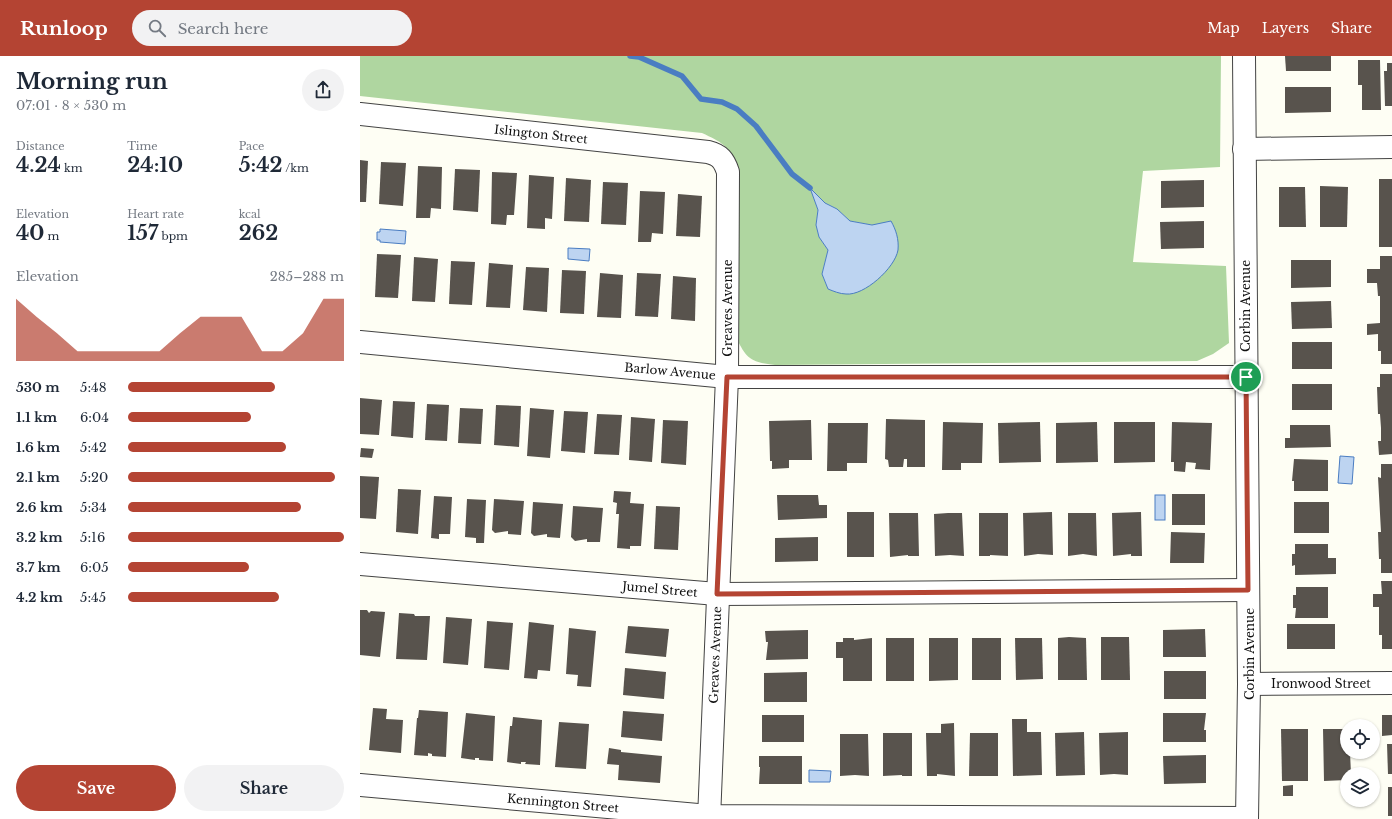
<!DOCTYPE html>
<html lang="en">
<head>
<meta charset="utf-8">
<style>
	:root { --surface:#fff; --page:#f2f2f3; --text:#1f2937; --muted:#747a83; --accent:#b44433 }
	body { margin:0; font-family:"Libre Baskerville",serif; background:var(--page); color:var(--text); height:100vh; display:flex; flex-direction:column; font-size:15px; white-space:nowrap }
	* { box-sizing:border-box; margin:0 }
	p { font-size:13px; color:var(--muted) }
	.icon { flex:none; width:22px; height:22px; fill:none; stroke:currentColor; stroke-width:2; stroke-linecap:round; stroke-linejoin:round }
	.map { position:relative; flex:1; overflow:hidden }
	.details { display:flex; flex-direction:column; background:var(--surface); width:360px }
	.details>* { flex:none }
	.tools { position:absolute; left:980px; top:663px; display:grid; gap:8px }
	.tools a { display:grid; place-items:center; width:40px; height:40px; border-radius:50%; background:var(--surface); box-shadow:0 1px 3px #0004; font-size:20px }
	.pin { position:absolute; display:grid; place-items:center; width:34px; height:34px; color:#fff; margin:-17px; border:2px solid #fff; border-radius:50%; box-shadow:0 1px 4px #0007 }
	.round { display:grid; place-items:center; flex:none; width:42px; height:42px; border-radius:21px; background:var(--page) }
	.head { display:flex; align-items:center; justify-content:space-between; height:68px; padding:0 16px }
	h1 { font-size:22px; font-weight:700; line-height:30px }
	.stats { display:grid; grid-template-columns:repeat(3,1fr); gap:6px; height:68px; padding:4px 16px }
	.stats div { display:grid; align-content:center }
	.stats b { font-size:20px; font-weight:700 }
	.stats small { font-size:11px; font-weight:400 }
	.stats p { font-size:11px }
	.chart { height:112px; padding:8px 16px }
	.chart p { display:flex; justify-content:space-between }
	.chart svg { width:100%; height:72px; margin-top:4px; fill:var(--accent); opacity:.7 }
	.cta { display:flex; gap:8px; margin-top:auto; padding:8px 16px }
	.cta a { flex:1; height:46px; border-radius:24px; background:var(--accent); color:#fff; font-size:16px; font-weight:700; line-height:46px; text-align:center }
	.cta a+a { background:var(--page); color:var(--text) }
	ul { padding:0 16px; list-style:none; font-size:13px }
	li { display:grid; grid-template-columns:64px 48px 1fr; align-items:center; height:30px }
	li i { height:10px; border-radius:5px; background:var(--accent) }
	header { display:flex; align-items:center; gap:24px; box-sizing:border-box; height:56px; padding:0 20px; background:var(--accent); color:#fff }
	header strong { font-size:19px }
	nav { display:flex; gap:22px; margin-inline-start:auto; font-size:14px }
	.search { width:280px; height:36px; background:var(--page); display:flex; align-items:center; gap:10px; box-sizing:border-box; padding:0 14px; border-radius:22px; color:var(--muted); font-size:15px }
	main { display:flex; flex:1; min-height:0 }
	.map>svg:first-child { display:block }
	.forest { fill:#afd6a0; fill-rule:evenodd }
	.water { fill:#bdd4f1; stroke:#4a7dc2 }
	.lines { fill:none; stroke-linecap:round; stroke-linejoin:round }
	.stream { stroke:#4a7dc2; stroke-width:5.5 }
	.building { fill:#58534d }
	.minor-casing { stroke:#434343; stroke-width:24 }
	.minor { stroke:#fff; stroke-width:22 }
	.route-casing { stroke:#fff; stroke-width:8 }
	.route { stroke:#b44433; stroke-width:5 }
	.labels { text-anchor:middle; dominant-baseline:central; stroke-width:4; stroke-linejoin:round; paint-order:stroke }
	.street-label { font-size:12px; fill:#101010; stroke:#fff }
</style>
</head>
<body>
<header>
<strong>Runloop</strong>
<div class="search"><svg class="icon" aria-label="search" viewBox="0 0 24 24"><circle cx="10" cy="10" r="6"/><path d="M15 15l6 6"/></svg>Search here</div>
<nav><a>Map</a><a>Layers</a><a>Share</a></nav>
</header>
<main>
<section class="details">
<div class="head"><div><h1>Morning run</h1><p>07:01 · 8 × 530 m</p></div><a class="round"><svg class="icon" aria-label="share" viewBox="0 0 24 24"><path d="M12 15V3M7 8l5-5 5 5M5 13v7h14v-7"/></svg></a></div>
<div class="stats">
<div><p>Distance</p><b>4.24<small> km</small></b></div>
<div><p>Time</p><b>24:10</b></div>
<div><p>Pace</p><b>5:42<small> /km</small></b></div>
</div>
<div class="stats">
<div><p>Elevation</p><b>40<small> m</small></b></div>
<div><p>Heart rate</p><b>157<small> bpm</small></b></div>
<div><p>kcal</p><b>262</b></div>
</div>
<div class="chart"><p><span>Elevation</span>285–288 m</p>
<svg viewBox="0 0 160 44" preserveAspectRatio="none"><path d="M0 44V6L10 17L20 27L30 38L40 38L50 38L60 38L70 38L80 27L90 17L100 17L110 17L120 38L130 38L140 27L150 6L160 6V44z"/></svg>
</div>
<ul>
<li><b>530 m</b>5:48<i style="width:68%"></i></li>
<li><b>1.1 km</b>6:04<i style="width:57%"></i></li>
<li><b>1.6 km</b>5:42<i style="width:73%"></i></li>
<li><b>2.1 km</b>5:20<i style="width:96%"></i></li>
<li><b>2.6 km</b>5:34<i style="width:80%"></i></li>
<li><b>3.2 km</b>5:16<i style="width:100%"></i></li>
<li><b>3.7 km</b>6:05<i style="width:56%"></i></li>
<li><b>4.2 km</b>5:45<i style="width:70%"></i></li>
</ul>
<div class="cta"><a>Save</a><a>Share</a></div>
</section>
<div class="map">
<svg width="1032" height="763" viewBox="0 0 1032 763">
	<rect width="100%" height="100%" fill="#fefef4"/>
	<path class="forest" d="M0,0h861l-1,111 -77,4 -10,91 93,4 3,77 -16,11 -16,7 -422,4c-26,-3 -29,-7 -40,-30l1,-169c-7,-21 -15,-24 -34,-33l-342,-37zM451,134l14,13 12,6 13,12 22,4 -5,62 -20,7 -19,-5 -6,-15 6,-24 -9,-13 -3,-12 2,-15z"/>
	<g class="water">
		<path d="M450,132l15,15 12,6 13,12 22,4 19,-4c5,9 8,18 7,29 -3,18 -34,46 -52,44 -6,0 -13,-3 -18,-5l-6,-15 6,-24 -9,-13 -3,-12 2,-15z"/>
		<polygon points="20,173 46,175 45,188 20,186 20,184 17,184 17,176 20,176"/>
		<polygon points="208,192 230,193 229,205 208,203"/>
		<polygon points="980,400 994,401 992,428 978,427"/>
		<rect x="795" y="439" width="10" height="25"/>
		<polygon points="449,714 471,715 470,726 449,726"/>
	</g>
	<g class="lines">
		<polyline class="stream" points="270,0 279,1 322,20 341,43 362,46 377,53 396,70 432,118 450,132"/>
	</g>
	<g class="building">
		<polygon points="925,0 971,0 971,15 926,15"/>
		<polygon points="998,4 1020,4 1021,54 1002,54 1002,29 998,29"/>
		<polygon points="1027,7 1032,7 1032,50 1025,50 1024,15 1027,15"/>
		<polygon points="925,31 971,31 971,56 925,57"/>
		<polygon points="0,104 8,105 6,146 0,146"/>
		<polygon points="21,106 46,107 43,150 19,148"/>
		<polygon points="58,110 82,111 81,153 71,152 70,162 56,162"/>
		<polygon points="95,113 120,114 118,156 93,154"/>
		<polygon points="132,116 157,117 154,159 147,159 146,169 131,168"/>
		<polygon points="169,119 194,121 192,163 185,162 185,173 167,172"/>
		<polygon points="206,122 231,124 229,166 204,165"/>
		<rect x="1019" y="123" width="13" height="68"/>
		<polygon points="844,124 844,151 801,152 801,125"/>
		<polygon points="243,126 268,127 266,169 241,168"/>
		<polygon points="960,130 988,131 987,171 960,171"/>
		<polygon points="919,131 945,131 946,171 919,171"/>
		<polygon points="280,135 305,136 303,178 292,177 291,186 278,186"/>
		<polygon points="318,138 342,140 340,181 316,180"/>
		<polygon points="844,165 844,192 801,193 800,166"/>
		<polygon points="17,198 41,199 38,242 15,241"/>
		<polygon points="1020,200 1032,200 1032,308 1021,308 1021,295 1018,295 1018,278 1007,279 1007,268 1020,267 1020,240 1018,240 1017,227 1007,227 1007,213 1020,213"/>
		<polygon points="54,201 78,203 75,246 52,245"/>
		<polygon points="931,204 971,204 971,231 931,232"/>
		<polygon points="91,205 115,206 112,249 89,248"/>
		<polygon points="129,207 153,209 150,252 126,251"/>
		<polygon points="166,211 189,212 187,256 163,254"/>
		<polygon points="202,214 226,215 224,258 200,257"/>
		<polygon points="240,217 263,219 261,262 237,261"/>
		<polygon points="277,217 301,218 298,261 275,260"/>
		<polygon points="313,220 336,222 335,265 311,263"/>
		<polygon points="971,245 972,272 932,273 931,246"/>
		<rect x="932" y="286" width="40" height="27"/>
		<polygon points="1020,318 1032,318 1032,398 1019,399 1018,385 1021,385 1021,372 1020,358 1018,358 1017,331 1020,331"/>
		<rect x="932" y="328" width="40" height="26"/>
		<polygon points="0,342 22,344 19,379 0,378"/>
		<polygon points="33,345 55,346 53,382 31,380"/>
		<polygon points="67,348 89,349 87,385 65,384"/>
		<polygon points="136,349 161,350 159,391 134,389"/>
		<polygon points="100,352 123,353 121,388 98,387"/>
		<polygon points="170,352 194,354 190,402 167,400"/>
		<polygon points="204,355 228,356 225,397 201,395"/>
		<polygon points="237,358 262,359 259,399 234,398"/>
		<polygon points="271,361 295,363 292,406 269,404"/>
		<polygon points="526,363 565,364 565,411 547,411 547,403 544,403 543,411 529,411 528,404 525,403"/>
		<polygon points="303,364 328,365 326,409 301,407"/>
		<polygon points="451,364 452,404 429,404 429,412 412,413 412,405 410,405 409,365"/>
		<polygon points="583,366 623,367 622,407 601,407 601,414 582,414"/>
		<polygon points="680,366 681,406 639,407 638,367"/>
		<polygon points="737,366 738,406 696,407 696,367"/>
		<polygon points="754,366 795,366 795,406 754,407"/>
		<polygon points="812,366 852,367 850,414 835,413 836,407 826,406 825,416 814,415 814,406 811,406"/>
		<polygon points="468,367 508,367 507,407 487,407 487,415 467,415"/>
		<polygon points="930,369 970,369 971,391 925,392 925,382 930,382"/>
		<polygon points="1,392 14,393 12,402 0,401"/>
		<polygon points="934,403 968,404 968,435 934,435 934,425 932,425"/>
		<polygon points="1021,408 1032,408 1032,517 1021,517 1021,503 1019,503 1018,476 1021,476 1018,421 1021,422"/>
		<polygon points="0,420 19,421 16,463 0,462"/>
		<polygon points="38,433 61,434 58,478 36,476"/>
		<polygon points="254,435 271,436 270,447 284,448 281,490 270,490 270,493 257,492 259,458 256,458 257,447 253,446"/>
		<rect x="812" y="438" width="33" height="31"/>
		<polygon points="417,439 458,439 459,449 467,449 467,462 418,464"/>
		<polygon points="74,440 92,441 90,478 79,478 79,483 71,482"/>
		<polygon points="107,443 126,444 124,487 116,487 116,482 105,481"/>
		<polygon points="134,443 164,445 161,479 148,478 148,475 135,477 132,474"/>
		<polygon points="173,446 203,448 200,482 187,481 187,478 174,480 171,477"/>
		<rect x="934" y="446" width="35" height="31"/>
		<polygon points="213,450 243,452 240,486 227,486 227,483 215,485 211,481"/>
		<polygon points="296,450 320,451 318,494 294,493"/>
		<rect x="487" y="456" width="27" height="45"/>
		<polygon points="692,456 693,499 678,498 664,500 663,457"/>
		<polygon points="781,456 782,500 771,500 771,498 753,500 752,457"/>
		<polygon points="529,457 558,457 559,500 548,500 548,499 530,501"/>
		<polygon points="588,457 602,457 604,500 590,499 575,500 574,458"/>
		<polygon points="619,457 648,457 648,500 630,499 630,500 619,500"/>
		<polygon points="708,457 736,457 737,500 723,498 708,500"/>
		<polygon points="811,476 845,477 844,507 810,507"/>
		<polygon points="458,481 458,505 415,506 415,482"/>
		<polygon points="935,488 968,488 968,502 976,502 976,518 935,519 935,509 932,510 932,498 935,498"/>
		<polygon points="1021,525 1032,525 1032,593 1022,593 1022,579 1019,579 1019,551 1013,551 1013,538 1022,538"/>
		<polygon points="936,531 968,531 968,562 935,562 936,552 933,552 933,539 936,539"/>
		<polygon points="0,554 7,554 9,557 11,555 25,556 20,601 0,599"/>
		<polygon points="39,557 54,558 55,560 70,560 67,604 36,603"/>
		<polygon points="86,561 112,563 108,609 83,607"/>
		<polygon points="127,565 153,567 149,614 124,612"/>
		<polygon points="169,566 194,569 190,615 178,614 177,623 164,622"/>
		<rect x="927" y="568" width="48" height="25"/>
		<polygon points="268,570 309,573 306,601 265,597"/>
		<polygon points="209,572 236,575 231,631 217,630 218,619 206,618"/>
		<polygon points="845,573 846,601 803,601 803,574"/>
		<polygon points="448,574 448,603 406,604 408,586 406,586 405,575"/>
		<polygon points="709,581 726,582 727,624 698,624 698,582"/>
		<polygon points="741,581 769,581 770,624 741,624"/>
		<polygon points="483,582 494,582 494,584 512,582 512,625 483,625 483,602 476,602 476,586 483,586"/>
		<rect x="526" y="582" width="28" height="43"/>
		<polygon points="569,582 598,582 598,624 569,625"/>
		<rect x="612" y="582" width="29" height="42"/>
		<polygon points="655,582 682,582 683,623 656,624"/>
		<polygon points="265,612 306,616 304,643 263,639"/>
		<rect x="804" y="615" width="42" height="28"/>
		<polygon points="447,616 447,646 404,646 404,617"/>
		<polygon points="13,652 27,653 26,663 43,664 41,697 9,694"/>
		<polygon points="59,654 88,656 86,701 72,700 72,698 68,697 68,700 54,699 57,662 58,662"/>
		<polygon points="263,655 304,658 302,685 261,681"/>
		<polygon points="106,657 135,660 133,705 119,704 119,702 115,702 115,704 101,702"/>
		<polygon points="803,657 846,657 844,674 846,674 846,686 803,686"/>
		<rect x="402" y="659" width="42" height="27"/>
		<polygon points="1022,659 1032,659 1032,679 1022,680"/>
		<polygon points="153,661 182,664 180,709 165,708 166,706 161,706 161,708 147,706 150,670 152,670"/>
		<polygon points="652,663 667,663 667,676 681,676 682,719 653,720"/>
		<polygon points="199,666 229,668 226,713 195,711"/>
		<polygon points="594,667 595,720 577,718 577,720 567,720 566,677 581,677 581,668"/>
		<polygon points="921,673 948,673 948,725 922,725"/>
		<polygon points="963,673 987,673 987,696 990,696 991,718 987,718 987,724 964,725"/>
		<polygon points="724,676 725,719 696,720 695,677"/>
		<polygon points="768,676 768,719 754,718 740,719 739,677"/>
		<polygon points="523,677 552,677 552,720 542,720 542,719 523,720"/>
		<polygon points="610,677 638,677 638,720 609,720"/>
		<polygon points="480,678 508,678 509,720 495,719 480,720"/>
		<polygon points="1027,688 1032,688 1032,718 1028,718"/>
		<polygon points="249,692 261,694 261,696 302,700 300,727 258,724 259,709 247,708"/>
		<polygon points="846,699 846,727 804,728 803,700"/>
		<polygon points="399,700 442,700 442,728 399,728 400,711 399,711"/>
		<polygon points="933,729 933,740 923,740 923,730"/>
		<rect x="1028" y="731" width="4" height="29"/>
	</g>
	<g class="lines">
		<g class="minor-casing">
			<g id="minor">
				<polyline points="884,0 889,628 887,763"/>
				<path d="M0,58l348,38c12,3 16,8 20,20l-1,205 -18,442"/>
				<polyline points="884,93 1032,91"/>
				<polyline points="0,286 367,321 886,321"/>
				<polyline points="0,508 357,538 888,534"/>
				<polyline points="889,628 1032,627"/>
				<polyline points="0,729 349,760 887,762"/>
			</g>
		</g>
		<use href="#minor" class="minor"/>
	</g>
	<g class="lines">
		<g class="route-casing">
			<polygon id="route" points="367,321 886,321 888,534 357,538"/>
		</g>
		<use href="#route" class="route"/>
	</g>
	<g class="labels">
		<g class="street-label">
			<text transform="translate(181 78) rotate(6)">Islington Street</text>
			<text transform="translate(885 250) rotate(-90)">Corbin Avenue</text>
			<text transform="translate(367 252) rotate(-90)">Greaves Avenue</text>
			<text transform="translate(310 315) rotate(5)">Barlow Avenue</text>
			<text transform="translate(300 533) rotate(5)">Jumel Street</text>
			<text transform="translate(889 598) rotate(-90)">Corbin Avenue</text>
			<text transform="translate(355 599) rotate(-88)">Greaves Avenue</text>
			<text x="961" y="627">Ironwood Street</text>
			<text transform="translate(203 747) rotate(5)">Kennington Street</text>
		</g>
	</g>
</svg>
<div class="tools">
<a><svg class="icon" aria-label="locate" viewBox="0 0 24 24"><circle cx="12" cy="12" r="6"/><path d="M12 2v4M12 18v4M2 12h4M18 12h4"/></svg></a>
<a><svg class="icon" aria-label="layers" viewBox="0 0 24 24"><path d="M12 4l9 5-9 5-9-5zM3 14l9 5 9-5"/></svg></a>
</div>
<div class="pin" style="left:886px;top:321px;background:#1e9e55"><svg class="icon" aria-label="arrive" viewBox="0 0 24 24"><path d="M6 21V4h12l-3 4 3 4H6"/></svg></div>
</div>
</main>
</body>
</html>
